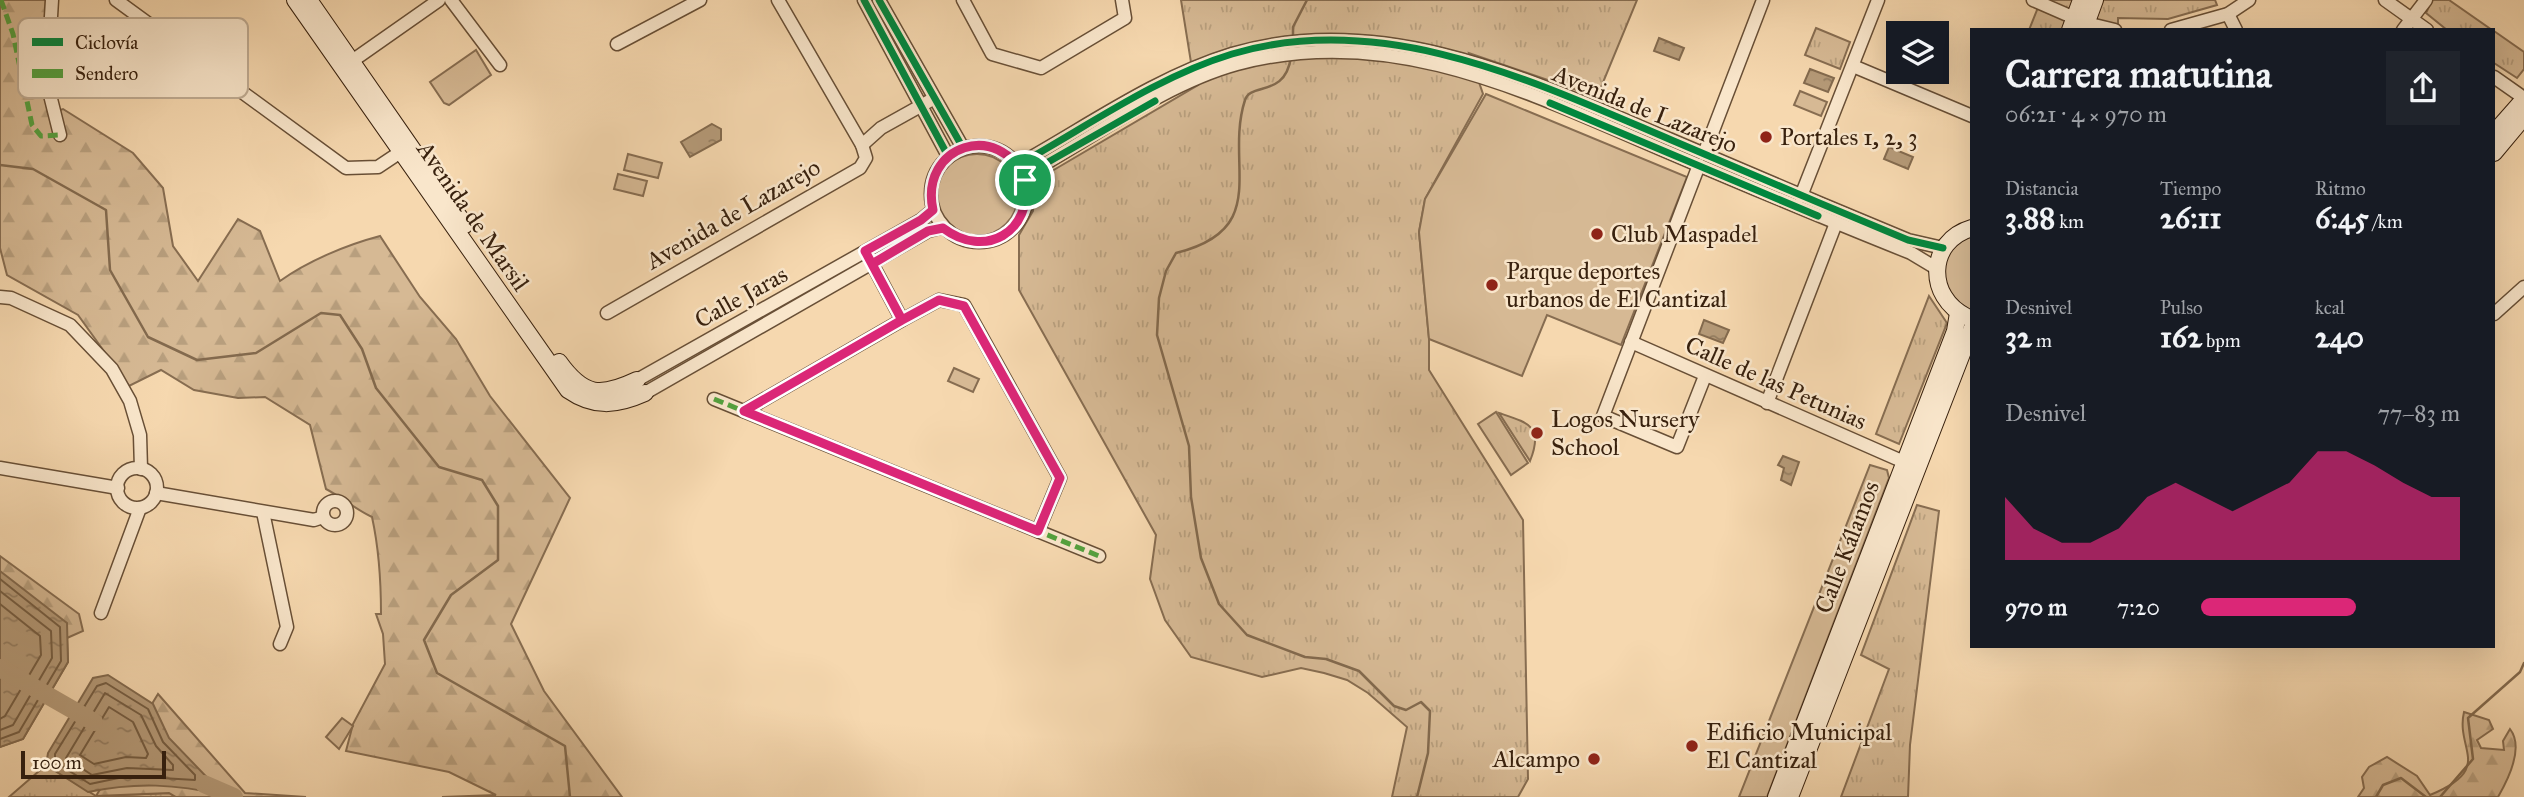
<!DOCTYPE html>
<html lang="es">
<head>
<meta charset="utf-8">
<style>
	:root { --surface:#171b24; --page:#20242c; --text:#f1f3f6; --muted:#9ea1a6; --accent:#db2777 }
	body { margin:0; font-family:"IM FELL Great Primer",serif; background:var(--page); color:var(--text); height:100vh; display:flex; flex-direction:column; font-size:26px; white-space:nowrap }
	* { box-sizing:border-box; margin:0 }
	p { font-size:23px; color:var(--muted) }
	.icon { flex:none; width:38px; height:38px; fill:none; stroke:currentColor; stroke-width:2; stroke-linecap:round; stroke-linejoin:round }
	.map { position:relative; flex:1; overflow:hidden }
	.side { position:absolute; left:1970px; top:28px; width:525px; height:620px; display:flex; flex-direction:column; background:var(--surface); border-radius:0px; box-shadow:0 7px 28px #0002 }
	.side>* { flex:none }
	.controls { position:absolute; left:1886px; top:21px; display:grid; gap:14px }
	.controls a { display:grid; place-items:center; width:63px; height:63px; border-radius:0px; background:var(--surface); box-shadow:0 7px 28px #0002; font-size:35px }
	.scale { position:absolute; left:21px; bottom:18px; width:145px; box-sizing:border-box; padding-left:7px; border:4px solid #38210e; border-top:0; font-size:19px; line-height:24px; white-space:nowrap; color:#38210e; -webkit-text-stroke:5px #f9e6cb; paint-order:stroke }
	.pin { position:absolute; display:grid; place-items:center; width:60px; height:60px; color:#fff; margin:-30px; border:4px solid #fff; border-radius:50%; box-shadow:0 2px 7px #0007 }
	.round { display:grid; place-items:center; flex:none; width:74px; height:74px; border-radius:0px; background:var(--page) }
	.headline { display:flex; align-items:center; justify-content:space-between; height:119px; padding:0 35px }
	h1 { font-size:38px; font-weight:700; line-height:52px }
	.metrics { display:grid; grid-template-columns:repeat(3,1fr); gap:10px; height:119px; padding:7px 35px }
	.metrics div { display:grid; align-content:center }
	.metrics b { font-size:30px; font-weight:700 }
	.metrics small { font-size:19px; font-weight:400 }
	.metrics p { font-size:19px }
	.chart { height:196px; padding:14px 35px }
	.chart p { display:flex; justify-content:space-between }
	.chart svg { width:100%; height:126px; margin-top:7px; fill:var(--accent); opacity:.7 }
	ul { padding:0 35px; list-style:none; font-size:23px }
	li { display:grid; grid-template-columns:112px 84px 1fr; align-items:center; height:52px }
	li i { height:18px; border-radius:9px; background:var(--accent) }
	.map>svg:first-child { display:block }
	.grass { fill:url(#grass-tufts); stroke:#876d51; stroke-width:2 }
	.forest { fill:url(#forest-firs); stroke:#876d51; stroke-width:2 }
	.garden { fill:#d6b994; stroke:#876d51; stroke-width:2 }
	.water { fill:url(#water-ripples); stroke:#836a4e; stroke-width:2 }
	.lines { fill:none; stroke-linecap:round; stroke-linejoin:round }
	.shore { stroke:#765e43; stroke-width:2 }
	.stream { stroke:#836a4e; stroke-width:2.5 }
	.river { stroke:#b59a78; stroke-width:18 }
	.street-casing { stroke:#684f36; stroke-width:15 }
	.secondary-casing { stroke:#38210e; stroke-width:18 }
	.street { stroke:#f9e6cb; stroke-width:12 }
	.secondary { stroke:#f9e6cb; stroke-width:16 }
	.quiet { stroke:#53a23e; stroke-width:5; stroke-dasharray:10 5; stroke-linecap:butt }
	.cycleway-casing { stroke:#f9e6cb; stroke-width:11 }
	.cycleway { stroke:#00873e; stroke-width:7 }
	.route-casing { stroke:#fff; stroke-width:14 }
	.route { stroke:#db2777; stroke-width:9 }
	.poi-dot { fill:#8f2418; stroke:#f9e6cb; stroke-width:2.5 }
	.labels { text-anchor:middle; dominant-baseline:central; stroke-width:5; stroke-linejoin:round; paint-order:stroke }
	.street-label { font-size:24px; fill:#38210e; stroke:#f9e6cb }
	.poi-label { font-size:24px; fill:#38210e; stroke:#f9e6cb; text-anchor:start }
	.key { fill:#f9e6cb; stroke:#bfab92; stroke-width:2 }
	.key-label { font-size:19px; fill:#38210e }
</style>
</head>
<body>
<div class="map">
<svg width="2524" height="797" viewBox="0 0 2524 797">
	<defs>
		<pattern id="grass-tufts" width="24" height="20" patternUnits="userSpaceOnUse" patternTransform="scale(1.75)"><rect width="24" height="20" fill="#d6b994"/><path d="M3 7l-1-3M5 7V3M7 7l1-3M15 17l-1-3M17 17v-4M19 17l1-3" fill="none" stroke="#b89f7e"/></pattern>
		<pattern id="forest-firs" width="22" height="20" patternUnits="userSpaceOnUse" patternTransform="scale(1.75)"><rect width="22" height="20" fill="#d6b994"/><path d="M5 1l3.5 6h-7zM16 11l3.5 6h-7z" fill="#b89f7e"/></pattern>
		<pattern id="water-ripples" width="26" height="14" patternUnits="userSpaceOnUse" patternTransform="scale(1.75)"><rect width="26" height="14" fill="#b59a78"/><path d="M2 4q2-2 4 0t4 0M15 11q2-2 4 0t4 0" fill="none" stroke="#947d61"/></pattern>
	</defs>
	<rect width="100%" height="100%" fill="#f6d8af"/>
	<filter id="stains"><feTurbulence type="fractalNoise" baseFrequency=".00286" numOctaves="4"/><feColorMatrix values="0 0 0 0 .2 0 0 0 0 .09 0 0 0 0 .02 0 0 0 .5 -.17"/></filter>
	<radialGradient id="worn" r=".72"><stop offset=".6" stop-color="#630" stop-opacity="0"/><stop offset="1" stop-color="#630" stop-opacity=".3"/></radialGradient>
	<g class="grass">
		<polygon points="1181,0 1637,0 1597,97 1469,53 1483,94 1425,199 1419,232 1429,339 1429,370 1523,520 1528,779 1518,797 1392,797 1407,727 1368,693 1347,680 1324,673 1301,668 1262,677 1191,657 1165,620 1150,579 1156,535 1019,290 1019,235 1033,211 1035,181 1198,85 1193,75"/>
		<polygon points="2041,0 2215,0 2217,5 2168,19 2118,18 2118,30 2029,30"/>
		<polygon points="2432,0 2449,0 2492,30 2447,30 2426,13"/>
		<polygon points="1816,28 1850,42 1840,69 1805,55"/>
		<polygon points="2494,31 2524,52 2524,69 2517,78 2494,63"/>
		<polygon points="1929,296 1947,323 1899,444 1876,434"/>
		<path d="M1499,413c30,10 45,13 31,48z"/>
		<polygon points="1917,505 1939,511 1910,745 1908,797 1841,797 1889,669 1861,655"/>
		<polygon points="46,765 96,796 169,793 176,797 9,797"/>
	</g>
	<g class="forest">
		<path d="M0,0h46l-5,71 7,43 15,-5 70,44 30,35 10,58 25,35 40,-62 22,12 20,50c28,-20 66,-36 100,-45l40,61 36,42 34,57 80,102 -59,126 33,67 78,106h-180l54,-2 -47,-23 -103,-21 7,-27 32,-60 -2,-30 -7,-20h5c0,-34 -2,-65 -9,-97 -17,-8 -29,-19 -46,-28l-16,-64 -45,-28 -27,1 -44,-8 -33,-20 -32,16 -51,-71 -71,-40 -7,-27z"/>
		<polygon points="0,556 79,614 83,631 67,638 68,662 23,739 0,747"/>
		<polygon points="158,694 245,793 306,797 176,797 169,793 96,796"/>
		<path d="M2464,712l25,8 4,9 -16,11 4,8 23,2 -1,-9 7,-12c14,18 -1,49 -12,68h-140l6,-9 -2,-11 7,-10 18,-10 30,19 13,19c65,-27 25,-45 34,-83z"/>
	</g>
	<g class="garden">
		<polygon points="476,50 491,75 449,105 444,103 430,82"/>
		<polygon points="1800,91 1827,102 1821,116 1794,105"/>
		<polygon points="1486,94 1687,177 1621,345 1547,315 1522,376 1429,339 1419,232 1425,199"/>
		<polygon points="628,154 662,163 658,178 624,170"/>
		<circle cx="977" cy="195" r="41"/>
		<polygon points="618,174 647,181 643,196 614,189"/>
		<path d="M1972,232v82l-29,-25c-1,-34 0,-38 29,-57z"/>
		<polygon points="954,368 979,379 973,392 948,381"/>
		<polygon points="1496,412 1528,463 1511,475 1478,424"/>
		<polygon points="1870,465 1887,470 1889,478 1767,797 1739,797"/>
		<polygon points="342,718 353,726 339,749 326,737"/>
	</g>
	<g class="water">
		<polygon points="1659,38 1684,48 1679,60 1654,51"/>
		<polygon points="1810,69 1834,78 1828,92 1804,83"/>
		<polygon points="712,124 721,129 721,140 690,157 681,142"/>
		<polygon points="1889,147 1913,157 1908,169 1884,159"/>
		<polygon points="1704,320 1729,330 1723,343 1699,334"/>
		<polygon points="1783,456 1799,462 1791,485 1781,480 1784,468 1778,465"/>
		<polygon points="0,571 67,623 68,662 23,739 0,747"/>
		<path d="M108,675l45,29 16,34 55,57c-49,-11 -87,-13 -136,-3l-42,-27 2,-12 45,-75z"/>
	</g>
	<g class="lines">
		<g class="shore">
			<polyline points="0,579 60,627 61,661 19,732 0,739"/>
			<polyline points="0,591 51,631 52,658 13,725 0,730"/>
			<polyline points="0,604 40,636 41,655 5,716 0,719"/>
			<polygon points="106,683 148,709 163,742 195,775 195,780 128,776 90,784 55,762 55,754 97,686"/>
			<polygon points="105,693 141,715 156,746 173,765 173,770 127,768 92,775 66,758"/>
			<polygon points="109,707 133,722 148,754 146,758 126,757 94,764 80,755"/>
		</g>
		<g class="stream">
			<polyline points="1293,37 1293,27 1307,0"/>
			<path d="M1291,57c-6,41 -40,25 -46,43 -21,65 28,129 -69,153l-10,18 -7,27 -2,37 32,111 2,51 10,61 18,46 28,31 58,22 21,2 33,12 35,35 12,4 15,-8 9,9 -2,42 -11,44"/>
			<polyline points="0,165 33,169 106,210 110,270 148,337 197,360 256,353 321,313 340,315 362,349 376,388 439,467 482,480 498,506 498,560 451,595 424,640 437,673 565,746 570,797"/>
			<polyline points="2376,797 2383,785 2401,778 2426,797"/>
			<polyline points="2440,797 2473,759 2468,718 2520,672 2524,663"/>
		</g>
		<g class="river">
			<polyline points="0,668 94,722"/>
			<polyline points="204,784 234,797"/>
		</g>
		<g class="street-casing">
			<g id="street">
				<polyline points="52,0 47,83 60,135"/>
				<polyline points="116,0 346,168 378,167 408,147"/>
				<polyline points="451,0 500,65"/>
				<polyline points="778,0 862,145 881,128 933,99"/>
				<polyline points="864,0 948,156"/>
				<polyline points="879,0 963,148"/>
				<polyline points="963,0 992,54 1041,68 1125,18 1122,0"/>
				<polyline points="2033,0 2086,23 2115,30"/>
				<polyline points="2385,0 2427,30"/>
				<polyline points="2228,14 2236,30"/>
				<polyline points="2171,30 2228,14 2249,0"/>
				<polyline points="2403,30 2426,0"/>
				<polyline points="617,44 700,0"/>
				<polyline points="345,66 439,0"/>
				<polyline points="1853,66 1972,116"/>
				<polyline points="2494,77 2524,98"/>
				<circle cx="979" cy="194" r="48"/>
				<polyline points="1704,154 1763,0"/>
				<path d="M1014,161l16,-3c65,-37 130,-82 202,-104 151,-45 301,27 437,85 80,34 159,68 239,101l35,8"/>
				<polyline points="1699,165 1603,416 1677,447 1705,376"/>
				<path d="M1025,180l11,-11c63,-36 132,-86 201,-105 153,-41 288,27 426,86 82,35 165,70 248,103l25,15"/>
				<polyline points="1801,196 1878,0"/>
				<polyline points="0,297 11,298 70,325 112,369 130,401 140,435 141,469"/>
				<polyline points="607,313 860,168 866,158 862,145"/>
				<polyline points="2494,314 2524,287"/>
				<polyline points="902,320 939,300 964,305 1060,478 1038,531"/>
				<polyline points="1631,342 1904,462"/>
				<polyline points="637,380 921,220 933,210"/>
				<polyline points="645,393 928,231 943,227"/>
				<polyline points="714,399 1099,556"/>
				<polyline points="1767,403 1836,223"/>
				<polyline points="744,411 902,320 869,258"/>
				<polyline points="0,468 118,488"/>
				<circle cx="137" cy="488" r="20"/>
				<polyline points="156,493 314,520 323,517"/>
				<circle cx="335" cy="513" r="12"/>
				<polyline points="263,512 287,627 280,644"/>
				<polyline points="101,613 140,508"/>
			</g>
		</g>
		<g class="secondary-casing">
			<g id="secondary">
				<path d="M295,0l273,390c26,18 48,16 77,3"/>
				<polyline points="309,0 465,225"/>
				<polyline points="2070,30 2081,0"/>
				<polyline points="2084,30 2095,0"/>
				<polyline points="2494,133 2524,99"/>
				<polyline points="2494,153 2524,117"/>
				<path d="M1967,317c-41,-20 -40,-76 5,-89"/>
				<path d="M559,362c25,35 42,35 78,18"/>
				<polyline points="1776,797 1955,331 1958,313"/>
				<polyline points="1790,797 1972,328"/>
			</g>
		</g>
		<use href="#street" class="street"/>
		<use href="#secondary" class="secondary"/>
		<g class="quiet">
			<polyline points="1,0 13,34 32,125 41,136 60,135"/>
			<polyline points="714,399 1099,556"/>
		</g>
		<g class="cycleway-casing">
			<g id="cycleway">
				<polyline points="864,0 948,156"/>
				<polyline points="879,0 963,148"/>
				<polyline points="1550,103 1818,216"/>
				<path d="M1014,161l16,-3c65,-37 130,-82 202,-104 151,-45 301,27 437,85 80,34 159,68 239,101l35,8"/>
				<polyline points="1025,180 1036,169 1155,101"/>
			</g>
		</g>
		<use href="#cycleway" class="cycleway"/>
	</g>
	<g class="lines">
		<g class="route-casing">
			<path id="route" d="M1025,180c8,52 -40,80 -82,48l-15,3 -56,33 30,56 -158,91 294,120 22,-53 -96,-172 -25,-6 -37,20 -37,-69 56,-31 12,-10c-14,-65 67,-91 92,-30"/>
		</g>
		<use href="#route" class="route"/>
	</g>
	<g class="poi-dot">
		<circle cx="1766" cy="137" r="7"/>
		<circle cx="1597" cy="234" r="7"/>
		<circle cx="1492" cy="285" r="7"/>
		<circle cx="1537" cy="433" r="7"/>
		<circle cx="1692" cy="746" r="7"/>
		<circle cx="1594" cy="759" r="7"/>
	</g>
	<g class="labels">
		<g class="street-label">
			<text transform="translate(1645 109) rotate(22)">Avenida de Lazarejo</text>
			<text transform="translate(733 214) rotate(-30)">Avenida de Lazarejo</text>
			<text transform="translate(473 216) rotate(55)">Avenida de Marsil</text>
			<text transform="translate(741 297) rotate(-29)">Calle Jaras</text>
			<text transform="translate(1776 383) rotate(24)">Calle de las Petunias</text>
			<text transform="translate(1847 547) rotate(-69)">Calle Kálamos</text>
		</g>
		<g class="poi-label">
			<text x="1780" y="137">Portales 1, 2, 3</text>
			<text x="1611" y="234">Club Maspadel</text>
			<text x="1506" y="271">Parque deportes<tspan x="1506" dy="28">urbanos de El Cantizal</tspan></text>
			<text x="1551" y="419">Logos Nursery<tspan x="1551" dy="28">School</tspan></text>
			<text x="1706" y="732">Edificio Municipal<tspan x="1706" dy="28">El Cantizal</tspan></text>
			<text x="1580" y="759" text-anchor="end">Alcampo</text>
		</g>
	</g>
	<rect x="18" y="18" width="230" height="80" rx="10" class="key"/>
	<rect x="32" y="38" width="31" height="8" fill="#00873e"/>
	<rect x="32" y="69" width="31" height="9" fill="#53a23e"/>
	<g class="key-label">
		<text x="75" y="49">Ciclovía</text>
		<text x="75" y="80">Sendero</text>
	</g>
	<rect width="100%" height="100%" filter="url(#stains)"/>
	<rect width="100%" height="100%" fill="url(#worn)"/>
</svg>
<div class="controls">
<a><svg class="icon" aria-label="layers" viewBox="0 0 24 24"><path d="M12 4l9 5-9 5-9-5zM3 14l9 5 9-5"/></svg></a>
</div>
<div class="scale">100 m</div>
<div class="pin" style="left:1025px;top:180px;background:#1e9e55"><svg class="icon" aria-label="arrive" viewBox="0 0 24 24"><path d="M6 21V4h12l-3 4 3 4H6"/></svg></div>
<section class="side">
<div class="headline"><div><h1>Carrera matutina</h1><p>06:21 · 4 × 970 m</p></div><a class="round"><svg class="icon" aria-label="share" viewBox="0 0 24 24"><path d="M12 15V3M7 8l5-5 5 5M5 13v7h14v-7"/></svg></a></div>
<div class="metrics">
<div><p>Distancia</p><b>3.88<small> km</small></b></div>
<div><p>Tiempo</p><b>26:11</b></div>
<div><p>Ritmo</p><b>6:45<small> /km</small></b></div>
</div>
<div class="metrics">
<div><p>Desnivel</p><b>32<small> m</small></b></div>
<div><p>Pulso</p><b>162<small> bpm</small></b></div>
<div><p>kcal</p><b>240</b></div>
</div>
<div class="chart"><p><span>Desnivel</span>77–83 m</p>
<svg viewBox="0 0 160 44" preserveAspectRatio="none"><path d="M0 44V22L10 33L20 38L30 38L40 33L50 22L60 17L70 22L80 27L90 22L100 17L110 6L120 6L130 11L140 17L150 22L160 22V44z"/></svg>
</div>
<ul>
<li><b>970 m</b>7:20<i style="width:60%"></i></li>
</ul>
</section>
</div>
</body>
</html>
